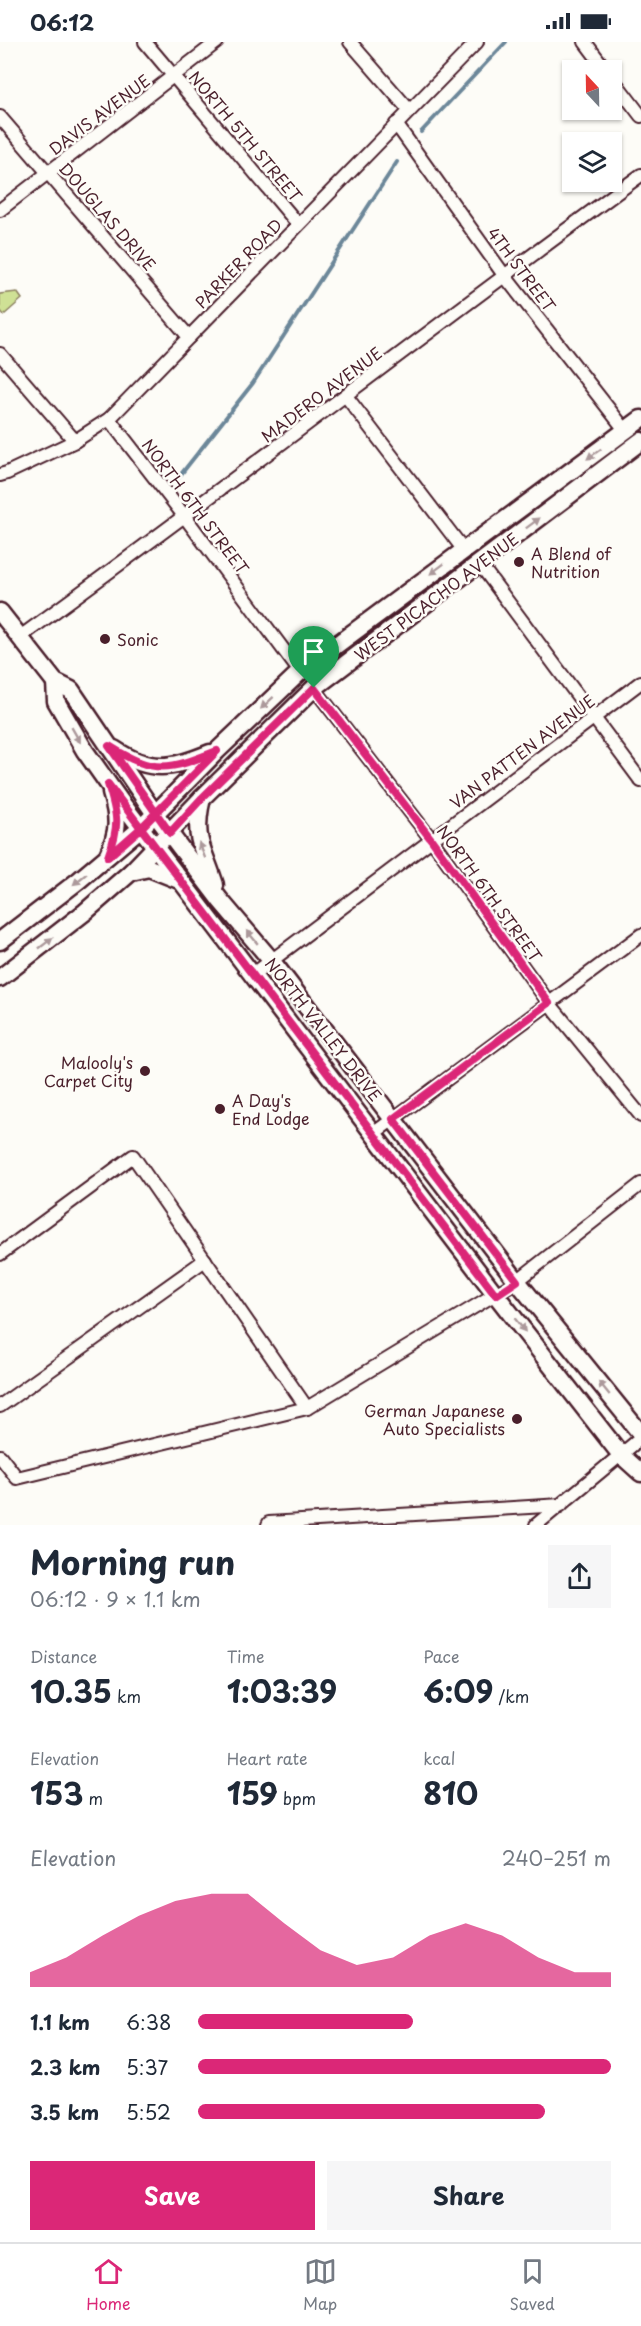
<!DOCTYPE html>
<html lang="en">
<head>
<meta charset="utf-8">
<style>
	:root { --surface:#fff; --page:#f6f6f7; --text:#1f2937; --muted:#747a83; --line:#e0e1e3; --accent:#db2777 }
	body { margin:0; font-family:"Playpen Sans",sans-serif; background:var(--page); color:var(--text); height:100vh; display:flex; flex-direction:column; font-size:22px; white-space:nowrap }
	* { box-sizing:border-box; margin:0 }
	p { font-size:20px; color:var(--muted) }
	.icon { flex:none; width:33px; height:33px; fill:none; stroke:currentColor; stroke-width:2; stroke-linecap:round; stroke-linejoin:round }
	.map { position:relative; height:1483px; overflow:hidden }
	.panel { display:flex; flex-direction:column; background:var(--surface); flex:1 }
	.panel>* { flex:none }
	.needle { width:39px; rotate:338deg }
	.fabs { position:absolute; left:562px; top:18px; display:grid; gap:12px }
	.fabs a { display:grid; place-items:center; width:60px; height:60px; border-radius:0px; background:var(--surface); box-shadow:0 2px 4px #0004; font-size:30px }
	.pin { position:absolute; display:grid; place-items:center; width:51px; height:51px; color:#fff; margin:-62px -26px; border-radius:50% 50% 50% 0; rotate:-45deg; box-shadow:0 0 6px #0007 }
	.pin .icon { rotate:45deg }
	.round { display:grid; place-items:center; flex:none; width:63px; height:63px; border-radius:0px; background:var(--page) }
	.headline { display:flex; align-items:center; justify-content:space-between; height:102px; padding:0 30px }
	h1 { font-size:33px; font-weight:700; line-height:45px }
	.stats { display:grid; grid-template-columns:repeat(3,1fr); gap:9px; height:102px; padding:6px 30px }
	.stats div { display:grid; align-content:center }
	.stats b { font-size:30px; font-weight:700 }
	.stats small { font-size:16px; font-weight:400 }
	.stats p { font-size:16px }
	.chart { height:168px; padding:12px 30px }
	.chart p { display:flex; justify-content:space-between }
	.chart svg { width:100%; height:108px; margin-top:6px; fill:var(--accent); opacity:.7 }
	.primary-button { display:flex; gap:12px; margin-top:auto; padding:12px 30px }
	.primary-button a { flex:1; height:69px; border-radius:0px; background:var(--accent); color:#fff; font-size:24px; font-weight:700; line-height:69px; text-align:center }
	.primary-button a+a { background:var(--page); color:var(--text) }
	ul { padding:0 30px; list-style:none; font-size:20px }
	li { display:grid; grid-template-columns:96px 72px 1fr; align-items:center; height:45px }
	li i { height:15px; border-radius:8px; background:var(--accent) }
	.status { display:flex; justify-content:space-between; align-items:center; height:42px; padding:0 30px; background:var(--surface); direction:ltr }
	.status svg { height:16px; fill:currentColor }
	.menu { display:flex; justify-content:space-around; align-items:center; height:84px; border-top:2px solid var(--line); background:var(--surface); font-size:16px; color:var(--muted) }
	.menu a { display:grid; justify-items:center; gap:3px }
	.menu .active { color:var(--accent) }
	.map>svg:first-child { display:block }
	.green { fill:#cfe195; stroke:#8c8060; stroke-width:1.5 }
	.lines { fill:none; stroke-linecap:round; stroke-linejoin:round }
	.stream { stroke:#6c8799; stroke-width:4 }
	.minor-casing { stroke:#4a1f2b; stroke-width:16 }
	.major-casing { stroke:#4a1f2b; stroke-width:21 }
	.minor { stroke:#fdfcf7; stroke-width:12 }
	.major { stroke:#fdfcf7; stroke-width:16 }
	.oneway { fill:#ac999b }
	.route-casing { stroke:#fff; stroke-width:12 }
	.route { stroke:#db2777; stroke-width:8 }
	.poi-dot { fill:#4a1f2b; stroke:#fdfcf7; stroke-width:2 }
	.labels { text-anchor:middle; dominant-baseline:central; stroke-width:5; stroke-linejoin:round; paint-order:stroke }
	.street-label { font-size:16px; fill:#4a1f2b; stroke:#fdfcf7 }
	.poi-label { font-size:16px; fill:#4a1f2b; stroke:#fdfcf7; text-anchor:start }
</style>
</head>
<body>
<div class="status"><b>06:12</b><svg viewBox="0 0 49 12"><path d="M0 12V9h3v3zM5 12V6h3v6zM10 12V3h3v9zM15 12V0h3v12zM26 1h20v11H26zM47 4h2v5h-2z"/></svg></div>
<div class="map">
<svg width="641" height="1483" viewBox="0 0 641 1483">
	<rect width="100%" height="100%" fill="#fdfcf7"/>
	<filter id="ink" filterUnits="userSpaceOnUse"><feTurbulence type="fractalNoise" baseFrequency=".0167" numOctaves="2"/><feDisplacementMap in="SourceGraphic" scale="12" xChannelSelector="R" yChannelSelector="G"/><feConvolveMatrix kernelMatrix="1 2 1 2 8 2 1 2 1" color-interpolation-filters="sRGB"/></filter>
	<g filter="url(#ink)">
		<polygon class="green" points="17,250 22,257 4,273 0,268 0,252"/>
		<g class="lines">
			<g class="stream">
				<polyline points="421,90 506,0"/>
				<polyline points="178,436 253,341 397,120"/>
			</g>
			<g class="minor-casing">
				<g id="minor">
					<polyline points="145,0 298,182"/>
					<polyline points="350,0 409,68"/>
					<polyline points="585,0 606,28"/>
					<polyline points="612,36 641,74"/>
					<polyline points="0,75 189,295"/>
					<polyline points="396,82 504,233 626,389"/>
					<polyline points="0,168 217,0"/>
					<polyline points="0,312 75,399"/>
					<polyline points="346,354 463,507"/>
					<polyline points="109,377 185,475 300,630"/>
					<polyline points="0,433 7,431 75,399 109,377 477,0"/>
					<polyline points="479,521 641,739"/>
					<path d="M20,595c209,-151 412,-310 621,-462"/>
					<polyline points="314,646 431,797 549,961 641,1074"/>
					<polyline points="251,934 641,640"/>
					<polyline points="373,1092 641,893"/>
					<polyline points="0,1212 133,1114 307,1366"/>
					<polyline points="0,1364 205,1218"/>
					<polyline points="0,1414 17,1436 307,1366 517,1239 641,1142"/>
					<polyline points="268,1483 269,1481 561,1463"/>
					<polyline points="536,1483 641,1396"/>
				</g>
			</g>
			<g class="major-casing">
				<g id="major">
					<polyline points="0,570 55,640 71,648 155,772 220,858 271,918 517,1239 641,1392"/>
					<polyline points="55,640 56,659 85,709 121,760 496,1253 621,1413 641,1431"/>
					<path d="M114,707c36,24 58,20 96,4"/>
					<path d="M202,756c-10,41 1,49 13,87"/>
					<path d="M108,813c11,-25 11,-36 3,-62"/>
					<polyline points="131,830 149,826 179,838"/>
					<polyline points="0,899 78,839 141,786 217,709 300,630 641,377"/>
					<polyline points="0,936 85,870 131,830 202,756 314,646 641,399"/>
				</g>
			</g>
			<use href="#minor" class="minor"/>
			<use href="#major" class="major"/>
		</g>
		<defs><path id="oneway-solid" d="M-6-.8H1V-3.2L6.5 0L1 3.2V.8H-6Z" transform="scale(1.5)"/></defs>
		<g class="oneway">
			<use href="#oneway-solid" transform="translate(594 412) rotate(144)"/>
			<use href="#oneway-solid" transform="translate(533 481) rotate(-37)"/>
			<use href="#oneway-solid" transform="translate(437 527) rotate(143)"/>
			<use href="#oneway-solid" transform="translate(267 661) rotate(137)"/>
			<use href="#oneway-solid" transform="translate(76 693) rotate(60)"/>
			<use href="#oneway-solid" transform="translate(202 808) rotate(-111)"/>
			<use href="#oneway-solid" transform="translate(80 837) rotate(141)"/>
			<use href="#oneway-solid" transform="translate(252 895) rotate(-130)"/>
			<use href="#oneway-solid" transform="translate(46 901) rotate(-38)"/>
			<use href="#oneway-solid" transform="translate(520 1283) rotate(52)"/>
			<use href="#oneway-solid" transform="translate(604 1346) rotate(-129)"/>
		</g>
	</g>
	<g class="lines" filter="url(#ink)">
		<g class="route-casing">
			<path id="route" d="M314,646l-112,110 -32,35 -61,-87c46,29 60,24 108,5l-76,77 -33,-44c10,32 12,41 0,73l33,-29 355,467 21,-14 -124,-162 156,-116 -118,-164 -117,-151"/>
		</g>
		<use href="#route" class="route"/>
	</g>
	<g class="poi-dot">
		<circle cx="519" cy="520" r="6"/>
		<circle cx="105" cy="597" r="6"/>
		<circle cx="145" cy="1029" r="6"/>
		<circle cx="220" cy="1067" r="6"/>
		<circle cx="517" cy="1377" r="6"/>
	</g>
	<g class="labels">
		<g class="street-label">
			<text transform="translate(99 72) rotate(-37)">DAVIS AVENUE</text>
			<text transform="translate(246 94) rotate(50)">NORTH 5TH STREET</text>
			<text transform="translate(108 174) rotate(49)">DOUGLAS DRIVE</text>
			<text transform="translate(238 221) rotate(-46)">PARKER ROAD</text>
			<text transform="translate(522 227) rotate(53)">4TH STREET</text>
			<text transform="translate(321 352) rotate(-37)">MADERO AVENUE</text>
			<text transform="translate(196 464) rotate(53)">NORTH 6TH STREET</text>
			<text transform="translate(436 554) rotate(-37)">WEST PICACHO AVENUE</text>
			<text transform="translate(522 709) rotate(-37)">VAN PATTEN AVENUE</text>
			<text transform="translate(490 851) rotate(54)">NORTH 6TH STREET</text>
			<text transform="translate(324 987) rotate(52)">NORTH VALLEY DRIVE</text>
		</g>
		<g class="poi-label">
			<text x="531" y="511">A Blend of<tspan x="531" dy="18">Nutrition</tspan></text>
			<text x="117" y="597">Sonic</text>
			<text x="133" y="1020" text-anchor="end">Malooly's<tspan x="133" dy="18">Carpet City</tspan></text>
			<text x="232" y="1058">A Day's<tspan x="232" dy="18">End Lodge</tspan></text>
			<text x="505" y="1368" text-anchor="end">German Japanese<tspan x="505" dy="18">Auto Specialists</tspan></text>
		</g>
	</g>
</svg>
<div class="fabs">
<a><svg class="needle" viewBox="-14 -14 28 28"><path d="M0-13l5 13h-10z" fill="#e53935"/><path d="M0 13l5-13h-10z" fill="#747a83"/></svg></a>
<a><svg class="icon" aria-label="layers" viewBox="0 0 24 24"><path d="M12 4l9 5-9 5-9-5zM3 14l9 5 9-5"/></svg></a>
</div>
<div class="pin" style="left:314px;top:646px;background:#1e9e55"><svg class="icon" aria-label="arrive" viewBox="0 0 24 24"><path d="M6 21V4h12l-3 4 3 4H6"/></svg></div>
</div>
<section class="panel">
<div class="headline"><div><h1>Morning run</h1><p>06:12 · 9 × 1.1 km</p></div><a class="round"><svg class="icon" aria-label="share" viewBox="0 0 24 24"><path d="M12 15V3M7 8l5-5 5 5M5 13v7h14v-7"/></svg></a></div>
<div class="stats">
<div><p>Distance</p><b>10.35<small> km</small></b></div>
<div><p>Time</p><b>1:03:39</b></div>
<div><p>Pace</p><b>6:09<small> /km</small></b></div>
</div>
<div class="stats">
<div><p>Elevation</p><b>153<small> m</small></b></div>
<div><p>Heart rate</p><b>159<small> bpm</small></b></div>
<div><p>kcal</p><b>810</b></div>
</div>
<div class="chart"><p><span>Elevation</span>240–251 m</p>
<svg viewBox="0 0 160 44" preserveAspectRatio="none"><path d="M0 44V38L10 32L20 23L30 15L40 9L50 6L60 6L70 18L80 29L90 35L100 32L110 23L120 18L130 23L140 32L150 38L160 38V44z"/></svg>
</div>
<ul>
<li><b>1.1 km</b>6:38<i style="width:52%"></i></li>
<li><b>2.3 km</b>5:37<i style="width:100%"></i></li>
<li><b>3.5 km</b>5:52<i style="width:84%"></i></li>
</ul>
<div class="primary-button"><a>Save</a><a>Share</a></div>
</section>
<nav class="menu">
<a class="active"><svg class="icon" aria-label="home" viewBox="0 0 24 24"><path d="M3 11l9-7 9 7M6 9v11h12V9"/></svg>Home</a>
<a><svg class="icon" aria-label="map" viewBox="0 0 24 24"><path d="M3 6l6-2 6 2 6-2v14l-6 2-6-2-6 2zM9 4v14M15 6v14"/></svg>Map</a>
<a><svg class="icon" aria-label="saved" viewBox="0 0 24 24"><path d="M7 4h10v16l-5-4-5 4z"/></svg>Saved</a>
</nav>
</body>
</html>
